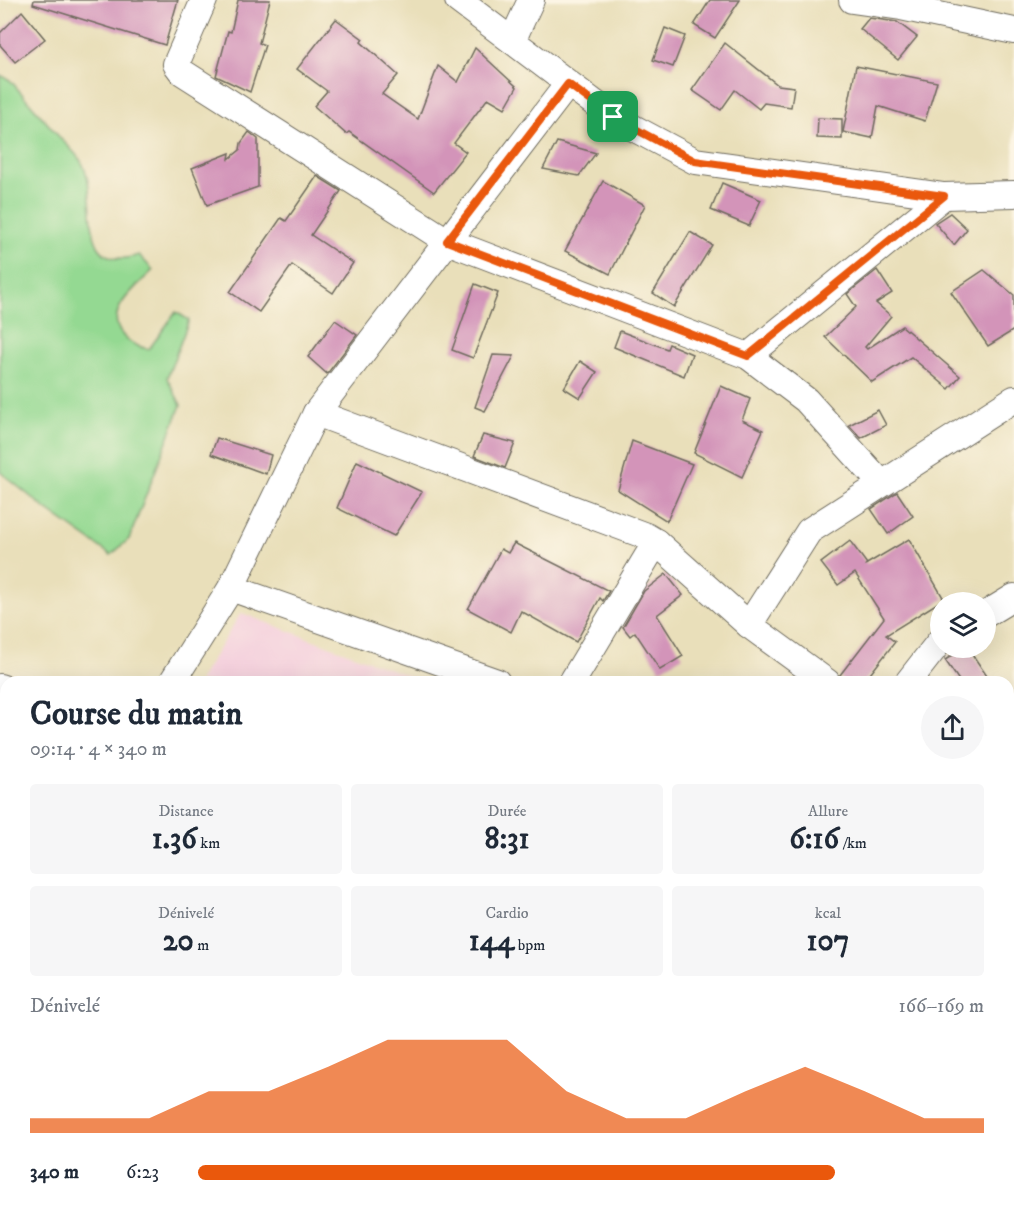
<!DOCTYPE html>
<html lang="fr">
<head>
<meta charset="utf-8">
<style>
	:root { --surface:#fff; --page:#f6f6f7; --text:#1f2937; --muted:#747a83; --accent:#ea580c }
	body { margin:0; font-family:"IM FELL DW Pica",serif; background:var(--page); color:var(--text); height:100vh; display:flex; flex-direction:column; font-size:22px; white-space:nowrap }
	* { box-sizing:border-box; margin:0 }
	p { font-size:20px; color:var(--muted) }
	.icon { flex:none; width:33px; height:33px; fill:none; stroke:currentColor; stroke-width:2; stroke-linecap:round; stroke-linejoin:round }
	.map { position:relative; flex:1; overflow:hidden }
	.side { position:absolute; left:0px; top:676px; width:1014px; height:532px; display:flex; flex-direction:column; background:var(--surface); border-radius:18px 18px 0 0; box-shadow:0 6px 24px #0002 }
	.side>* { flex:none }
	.controls { position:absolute; left:930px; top:592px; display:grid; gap:12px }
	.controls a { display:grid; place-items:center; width:66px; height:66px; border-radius:50%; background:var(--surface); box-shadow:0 6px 24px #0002; font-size:30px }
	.pin { position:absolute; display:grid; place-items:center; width:51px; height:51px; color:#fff; margin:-26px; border-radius:12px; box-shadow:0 3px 9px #0006 }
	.round { display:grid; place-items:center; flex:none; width:63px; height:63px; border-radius:32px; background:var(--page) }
	.summary { display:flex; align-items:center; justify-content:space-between; height:102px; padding:0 30px }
	h1 { font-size:33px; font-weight:800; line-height:45px }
	.figures { display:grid; grid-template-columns:repeat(3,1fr); gap:9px; height:102px; padding:6px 30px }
	.figures div { display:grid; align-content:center; border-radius:6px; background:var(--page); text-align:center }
	.figures b { font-size:30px; font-weight:800 }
	.figures small { font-size:16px; font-weight:400 }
	.figures p { font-size:16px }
	.chart { height:168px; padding:12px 30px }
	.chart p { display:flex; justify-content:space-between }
	.chart svg { width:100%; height:108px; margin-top:6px; fill:var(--accent); opacity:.7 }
	ul { padding:0 30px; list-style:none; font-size:20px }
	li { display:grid; grid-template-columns:96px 72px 1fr; align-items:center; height:45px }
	li i { height:15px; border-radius:8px; background:var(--accent) }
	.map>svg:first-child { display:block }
	.built { fill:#f4cfdd }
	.green { fill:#94d992; stroke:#60825e; stroke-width:1.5 }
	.building { fill:#d394b9 }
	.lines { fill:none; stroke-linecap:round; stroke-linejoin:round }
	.minor-casing { stroke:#6e6a5d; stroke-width:28 }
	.minor { stroke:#fff; stroke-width:26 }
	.route-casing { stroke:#fff; stroke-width:12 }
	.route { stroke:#ea580c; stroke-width:8 }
</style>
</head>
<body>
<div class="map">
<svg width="1014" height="1208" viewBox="0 0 1014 1208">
	<rect width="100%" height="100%" fill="#fcf5e5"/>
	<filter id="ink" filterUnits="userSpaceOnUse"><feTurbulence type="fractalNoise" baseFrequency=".0167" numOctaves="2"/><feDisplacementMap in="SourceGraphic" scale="12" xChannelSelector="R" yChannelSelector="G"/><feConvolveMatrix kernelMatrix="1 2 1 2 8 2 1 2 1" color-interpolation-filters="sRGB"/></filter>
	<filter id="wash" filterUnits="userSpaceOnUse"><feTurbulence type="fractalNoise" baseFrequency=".008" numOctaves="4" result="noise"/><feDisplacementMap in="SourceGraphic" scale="24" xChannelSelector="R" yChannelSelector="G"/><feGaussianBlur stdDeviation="1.35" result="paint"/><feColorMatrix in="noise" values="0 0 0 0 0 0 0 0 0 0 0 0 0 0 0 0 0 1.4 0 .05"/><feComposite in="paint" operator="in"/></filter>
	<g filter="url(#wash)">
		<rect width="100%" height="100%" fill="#e9dfba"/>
		<g class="built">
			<polygon points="241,613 425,682 198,682"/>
			<polygon points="6,1079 6,1203 526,1203 522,1208 1,1208 0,1092"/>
			<polygon points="1014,1130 1014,1208 914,1208 914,1203 1008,1203 1008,1134"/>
		</g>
		<path class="green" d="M0,75l10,5c17,20 34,39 51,59 7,7 16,15 21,24 19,33 -9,113 57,92l14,15c-15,16 -46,38 -34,60 7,12 18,17 30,19l27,-37 13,8 -22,58 14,27 -52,134 -18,16 -65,-46 -46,-37z"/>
		<g id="blocks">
			<g class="building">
				<polygon points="34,0 178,0 165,45 33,4"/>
				<polygon points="238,0 270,0 259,43 265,45 250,92 216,76 228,31 231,32"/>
				<polygon points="710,0 740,0 715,38 694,25"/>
				<polygon points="22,11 45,39 15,62 0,45 0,33"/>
				<polygon points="869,18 897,22 917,37 898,60 860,29"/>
				<polygon points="336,19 363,39 361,42 398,75 382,94 418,119 438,66 458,82 475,48 517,87 505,108 488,98 454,143 466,152 434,192 349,132 346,134 314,106 327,91 297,69"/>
				<polygon points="665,28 685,36 673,67 653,60"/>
				<polygon points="725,43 778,85 794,87 791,107 764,103 759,109 735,90 721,110 692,90"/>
				<polygon points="856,66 937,82 925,121 878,106 872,138 843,132"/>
				<polygon points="818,118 842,119 842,139 817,138"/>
				<polygon points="249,132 258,139 258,187 207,205 192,168 230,153 229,159 240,150 241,143"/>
				<polygon points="557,142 596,153 579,176 543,169"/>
				<polygon points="317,176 341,191 311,235 353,263 333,293 292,265 259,312 230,292 281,218 286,221"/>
				<polygon points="603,181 645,205 610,274 565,251"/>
				<polygon points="722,183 761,200 749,226 711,210"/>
				<polygon points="950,213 967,229 954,245 935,223"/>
				<polygon points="690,232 712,245 674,307 653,293"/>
				<polygon points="877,270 892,293 876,303 891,316 865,347 867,349 902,326 960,376 949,389 911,357 872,382 825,337 856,307 847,294"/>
				<polygon points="984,270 1014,295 1014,330 988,346 951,292"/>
				<polygon points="475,284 498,293 473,358 452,350"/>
				<polygon points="335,320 357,335 327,374 308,357"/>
				<polygon points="620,331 667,349 669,344 692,354 684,376 614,347"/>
				<polygon points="493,355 514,356 485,411 475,407"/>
				<polygon points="580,361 597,372 580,398 564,388"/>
				<polygon points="721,386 750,399 742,420 763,430 742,477 694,453"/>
				<polygon points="878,410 886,425 861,438 849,425"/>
				<polygon points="483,435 515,443 505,468 474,456"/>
				<polygon points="217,438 271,455 266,474 211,454"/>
				<polygon points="632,441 692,464 667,521 618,490"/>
				<polygon points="357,461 422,492 394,536 337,508"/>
				<polygon points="897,492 913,516 888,534 871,509"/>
				<polygon points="909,539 944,599 886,635 895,642 864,682 842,682 840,675 884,618 855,573 838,585 821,563 850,541 867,564 865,565"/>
				<polygon points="514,543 609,591 603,601 600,598 576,642 521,611 511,632 468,609 501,549 508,553"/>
				<polygon points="666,574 683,595 657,615 683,656 660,670 635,632 630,636 623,627 644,591"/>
				<polygon points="964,648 968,648 991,682 960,682 945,660"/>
			</g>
		</g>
	</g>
	<g filter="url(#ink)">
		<use href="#blocks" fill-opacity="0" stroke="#6e6a5d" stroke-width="1.5"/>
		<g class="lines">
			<g class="minor-casing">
				<g id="minor">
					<polyline points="204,0 176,64 182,72 447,241 748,356 806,400 881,483"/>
					<polyline points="458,0 613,117 695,161 944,196 1014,194"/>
					<polyline points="852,0 901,7 1014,31"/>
					<polyline points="513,39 531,0"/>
					<polyline points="748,356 944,196"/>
					<polyline points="316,413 646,536 656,542 749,625 827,682"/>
					<polyline points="231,588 497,682"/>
					<polyline points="986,614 1014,597"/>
					<polyline points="749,625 809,531 1014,399"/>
					<polyline points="172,682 231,588 316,413 568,84"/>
					<polyline points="572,682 656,542"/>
					<polyline points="908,682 940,641"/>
					<polyline points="0,687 6,689"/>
					<polyline points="0,912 6,915"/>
					<polyline points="0,1022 6,1008"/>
					<polyline points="1008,1098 1014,1099"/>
					<polyline points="588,1203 602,1208"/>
					<polyline points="539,1208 542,1203"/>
					<polyline points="745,1208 749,1203"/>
				</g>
			</g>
			<use href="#minor" class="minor"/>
		</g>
	</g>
	<g class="lines" filter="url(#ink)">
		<g class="route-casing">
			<polygon id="route" points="568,84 613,117 695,161 944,196 748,356 447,241"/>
		</g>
		<use href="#route" class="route"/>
	</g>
</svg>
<div class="controls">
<a><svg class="icon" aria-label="layers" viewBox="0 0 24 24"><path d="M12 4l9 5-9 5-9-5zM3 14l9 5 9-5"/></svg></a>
</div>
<div class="pin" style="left:613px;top:117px;background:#1e9e55"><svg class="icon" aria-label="arrive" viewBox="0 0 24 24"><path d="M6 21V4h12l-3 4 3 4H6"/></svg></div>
<section class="side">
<div class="summary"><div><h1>Course du matin</h1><p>09:14 · 4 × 340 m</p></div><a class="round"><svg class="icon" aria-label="share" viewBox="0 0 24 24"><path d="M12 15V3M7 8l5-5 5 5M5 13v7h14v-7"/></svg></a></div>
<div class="figures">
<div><p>Distance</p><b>1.36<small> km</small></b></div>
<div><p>Durée</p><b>8:31</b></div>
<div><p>Allure</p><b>6:16<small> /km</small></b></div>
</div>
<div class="figures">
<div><p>Dénivelé</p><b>20<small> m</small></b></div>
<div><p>Cardio</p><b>144<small> bpm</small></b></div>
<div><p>kcal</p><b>107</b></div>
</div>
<div class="chart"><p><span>Dénivelé</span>166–169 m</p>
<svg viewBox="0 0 160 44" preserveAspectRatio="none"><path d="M0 44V38L10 38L20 38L30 27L40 27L50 17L60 6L70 6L80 6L90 27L100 38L110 38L120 27L130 17L140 27L150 38L160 38V44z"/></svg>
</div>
<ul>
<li><b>340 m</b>6:23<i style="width:81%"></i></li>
</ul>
</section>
</div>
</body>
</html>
